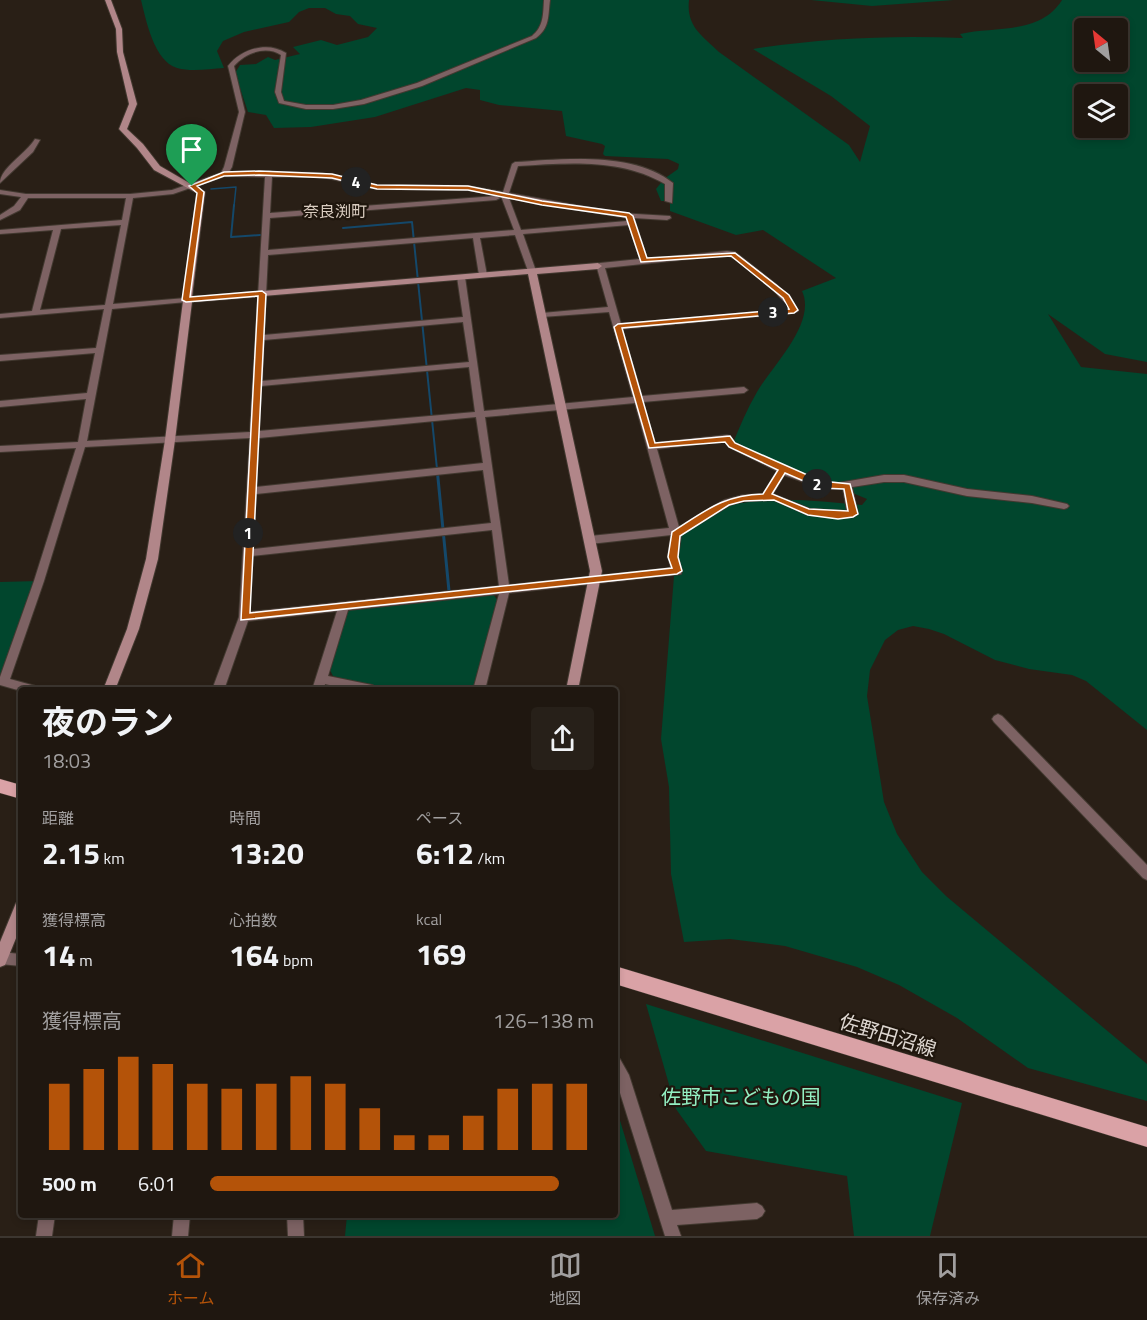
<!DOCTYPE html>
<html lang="ja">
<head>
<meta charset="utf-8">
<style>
	:root { --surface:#1f1710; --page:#272019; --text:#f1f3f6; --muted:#a19f9f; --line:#3c3630; --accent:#b45309 }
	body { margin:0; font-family:"Titillium Web","Noto Sans JP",sans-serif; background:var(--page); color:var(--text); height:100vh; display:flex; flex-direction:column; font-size:22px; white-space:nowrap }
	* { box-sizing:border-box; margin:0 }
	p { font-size:20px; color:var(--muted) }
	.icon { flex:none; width:33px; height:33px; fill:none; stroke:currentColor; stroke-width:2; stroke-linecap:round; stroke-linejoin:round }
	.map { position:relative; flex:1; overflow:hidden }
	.side { position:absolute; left:18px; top:687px; width:600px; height:531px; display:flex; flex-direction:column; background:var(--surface); border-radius:6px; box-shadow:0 3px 9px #0003,0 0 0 2px var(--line) }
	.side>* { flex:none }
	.needle { width:39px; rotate:331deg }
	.controls { position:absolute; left:1074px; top:18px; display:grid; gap:12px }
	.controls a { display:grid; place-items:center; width:54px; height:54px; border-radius:6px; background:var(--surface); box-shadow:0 3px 9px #0003,0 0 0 2px var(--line); font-size:30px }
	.pin { position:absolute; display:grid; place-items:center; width:51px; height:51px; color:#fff; margin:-62px -26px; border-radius:50% 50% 50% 0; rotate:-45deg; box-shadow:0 0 6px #0007 }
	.pin .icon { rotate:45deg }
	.km { position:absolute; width:30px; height:30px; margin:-15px; border-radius:50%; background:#222; color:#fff; font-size:16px; line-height:30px; text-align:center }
	.round { display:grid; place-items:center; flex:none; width:63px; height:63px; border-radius:6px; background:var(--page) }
	.overview { display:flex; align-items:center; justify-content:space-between; height:102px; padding:0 24px }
	h1 { font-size:33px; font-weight:700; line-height:45px }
	.figures { display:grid; grid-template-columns:repeat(3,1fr); gap:9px; height:102px; padding:6px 24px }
	.figures div { display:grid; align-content:center }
	.figures b { font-size:30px; font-weight:700 }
	.figures small { font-size:16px; font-weight:400 }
	.figures p { font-size:16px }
	.chart { height:168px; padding:12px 24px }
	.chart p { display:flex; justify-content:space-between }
	.chart svg { width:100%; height:108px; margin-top:6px; stroke:var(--accent); stroke-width:6 }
	ul { padding:0 24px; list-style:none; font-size:20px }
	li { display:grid; grid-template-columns:96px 72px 1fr; align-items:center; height:45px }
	li i { height:15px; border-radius:8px; background:var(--accent) }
	.tabs { display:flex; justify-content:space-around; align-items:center; height:84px; border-top:2px solid var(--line); background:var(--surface); font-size:16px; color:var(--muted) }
	.tabs a { display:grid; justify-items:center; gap:3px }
	.tabs .selected { color:var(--accent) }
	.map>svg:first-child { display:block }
	.green { fill:#01462d; fill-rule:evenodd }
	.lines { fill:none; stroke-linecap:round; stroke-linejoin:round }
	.stream-far2 { stroke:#14486a; stroke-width:1.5 }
	.stream-far1 { stroke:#14486a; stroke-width:2 }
	.stream { stroke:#14486a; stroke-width:3 }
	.street-casing { stroke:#423930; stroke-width:2 }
	.secondary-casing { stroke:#423930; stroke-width:2 }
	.primary-casing { stroke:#423930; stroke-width:1 }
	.street { fill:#7d6263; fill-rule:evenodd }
	.secondary { fill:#b18689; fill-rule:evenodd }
	.primary { fill:#daa2a6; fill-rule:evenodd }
	.route { fill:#b45309; stroke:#fff; stroke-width:1.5; fill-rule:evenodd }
	.labels { text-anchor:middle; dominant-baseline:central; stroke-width:4.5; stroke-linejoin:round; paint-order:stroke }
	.far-quarter-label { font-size:16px; fill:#d8cbbf; stroke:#1f160d }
	.near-street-label { font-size:20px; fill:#ddd6d0; stroke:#1f160d }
	.near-park-label { font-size:20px; fill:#93efc2; stroke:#1f160d }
</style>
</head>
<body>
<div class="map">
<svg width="1147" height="1236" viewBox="0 0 1147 1236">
	<rect width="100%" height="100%" fill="#291f16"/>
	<g class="green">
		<path d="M141,0h548c-3,26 13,36 30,52l130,93 11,17 10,-36 -39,-30 -78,-47c68,-11 141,-14 210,-11l-3,-4c35,-8 80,1 102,-34h85v362l-42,-8 -57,-40 33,53 66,7v356l-61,-49 -14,-6 -43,-6 -34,-9 -51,-26 -15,-5 -16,-3 -15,4 -13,10 -15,30 -3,26 17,106 13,32 25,38 24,24 201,168v37l-119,-33 -71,-50 -58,-33 -42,-18 -72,-21 -55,-7 -46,3 -13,-68 -2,-87 -8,-48 17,-213c13,-6 26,-13 39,-17 48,-15 96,-8 145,-4l5,-6 -134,-56c7,-17 14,-34 24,-51 15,-26 60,-69 45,-101l34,-13 -73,-48 -27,5 -66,-24v-10h-9l-5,-12 8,-10 14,-10 1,-5 -11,-5 -63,-3 -2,-2 2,-8 -3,-2 -36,-8 -4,-25 -63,-6 -19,-5v-10l-14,-2 -91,29 -64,10 -37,1 -8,-13 -18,-3 -13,-39 5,-8 16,-1 12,-7 7,3 25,-6 -7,-7 28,-7 16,5 31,-8 9,-9 -19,-4 -8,-8 -14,-2 -11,-6h-16l-10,4 -10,10 -45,10 -21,9 -6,10 7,17c-15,1 -33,4 -47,0 -23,-7 -31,-48 -36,-68zM1084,28h34v34h-34zM1084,94h34v34h-34z"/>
		<polygon points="811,0 954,0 872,6"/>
		<polygon points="39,581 0,681 0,582"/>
		<polygon points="493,594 498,601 474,690 388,690 333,676 329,668 343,615 352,609"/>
		<polygon points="646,1004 962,1103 930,1236 854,1236 847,1176 706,1151 676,1109"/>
		<polygon points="615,1104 655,1236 345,1236 347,1215 615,1215"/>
	</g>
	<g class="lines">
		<polyline class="stream-far2" points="211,189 236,187 234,206"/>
		<g class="stream-far1">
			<polyline points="234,205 231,237 260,235"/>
			<polyline points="343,228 412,222 437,469"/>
		</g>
		<polyline class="stream" points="437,468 449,591"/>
		<g class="street-casing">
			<g id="street">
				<path d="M544,0h6c-2,15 0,28 -14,38l-114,48 -58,18 -31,5h-27l-27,-6 -4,-11 6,-37c-15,-10 -36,-2 -47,11l11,46 -13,55 -3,5h37l3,-1 3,1 50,1 55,12 91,1 35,6 9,-28 3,-2c47,-3 119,-11 158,21l-1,20 -7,-2v-17c-45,-26 -97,-21 -147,-18l-9,27 110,20 51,3 1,2 -4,2 -33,-2 13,41 80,-8 8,1 42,33 21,26 -4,2 -172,16 20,67 102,-9 4,3 -4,3 -101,9 12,41 72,-8 3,1 5,7 32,16 36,17 17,6 18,1 46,-8h20l63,14 65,7 35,8 2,2 -2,2 -3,1 -32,-6 -65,-7 -63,-14h-20l-32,5 6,27 -5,3 -15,1 -30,-3 -34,-15 -31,1 -13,4 -49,30 -3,22 4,14 -1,3 -172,19 -24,97h-12l26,-96 -151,16 -20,66 44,9 4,2 2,3h-27l-26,-6 -1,6h-12l25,-79 -89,10 -24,69h-12l27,-73 11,-179 -165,9 -41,134 -34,98 29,8 2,3 -20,1 -21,-6v-8l34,-96 42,-133 -76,4v-6l78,-4 8,-43 -86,8v-6l87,-8 8,-40 -95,8v-6l96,-7 8,-39 -104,9v-4l32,-3 21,-81 -53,4v-4l122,-10 4,-22h-98l-8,12 -20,10v-5l14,-9 7,-9 -21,-3v-4l26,4h104l42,-4 49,-17 3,-6 15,-55 -11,-46c13,-17 39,-25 58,-13l-5,39 3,9 22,4h27l28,-5 56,-17 115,-47c12,-10 11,-22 12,-36zM225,176l40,1 -15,255 -163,9 25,-132 74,-7 4,-2 -4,-2 -73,6 20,-106 40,-4zM272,177h50l55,12 91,1 33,6 13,34 -246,20 2,-32 226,-18 4,-2 -4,-2 -226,17zM509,198l118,20v3l-106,9zM121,225l-16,80 -65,5 21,-81zM629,225l11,34 -40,4 -6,3 3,2 11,39 -66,6 -4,2 4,2 67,-5 24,85 -149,14 -19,-134 -4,-2 -4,2 6,40 -199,18 4,-80 205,-17 6,37 4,2 4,-2 -7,-37 35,-3 13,36 4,2 4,-2 -13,-37zM727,255c21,9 49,35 62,54l-168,15 -16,-56zM463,322l6,40 -207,19 2,-41zM469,367l6,45 -216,19 2,-45zM635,403l34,125 -79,8 -5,4 5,4 81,-9 -3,22 3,11 -162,17 -24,-168zM476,417l7,46 -227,24 3,-49zM725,441l4,6 48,24 -14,23 -20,1 -19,5 -45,27 -22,-78zM483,470l8,53 -238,26 3,-55zM784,475l36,13 23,1 4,22 -37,-2 -37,-15zM492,530l7,56 -250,26 3,-56z"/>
				<path d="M35,139l5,1 -7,12 -33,31c0,-15 26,-29 35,-44z"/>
				<polygon points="998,714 1002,716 1147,865 1147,880 1143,878 994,722 992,719 994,716"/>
				<polygon points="0,952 21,954 21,966 0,964"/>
				<polygon points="615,1057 620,1059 629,1075 672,1210 757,1203 762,1206 765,1211 762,1216 757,1219 677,1225 681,1236 665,1236 615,1077"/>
				<polygon points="39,1215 55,1215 52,1236 36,1236"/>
				<polygon points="174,1215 190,1215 188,1236 172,1236"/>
				<polygon points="287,1215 303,1215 304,1236 288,1236"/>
			</g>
		</g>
		<g class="secondary-casing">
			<g id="secondary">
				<polygon points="105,0 111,0 122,29 123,52 137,104 127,129 143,144 160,166 205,192 192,297 598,263 602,266 598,269 537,274 602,571 578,690 566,690 590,571 528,274 192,302 175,440 158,559 139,629 115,690 103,690 127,629 146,559 165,440 197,193 154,170 137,148 119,129 129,104 117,52 116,29"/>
				<polygon points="21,901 21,926 5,965 0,967 0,942 16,903"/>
			</g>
		</g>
		<g class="primary-casing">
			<g id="primary">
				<polygon points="0,779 21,785 21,799 0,793"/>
				<polygon points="615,966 1147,1127 1147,1147 615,984"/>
			</g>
		</g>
		<use href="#street" class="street"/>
		<use href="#secondary" class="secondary"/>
		<use href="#primary" class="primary"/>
	</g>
	<path class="route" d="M259,171l73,3 45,11 91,1 74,15 87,12 4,3 14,42 88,-5 54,42 9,15 -4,3 -172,15 33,115 75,-7 5,7 86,38 29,3 8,30 -5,3 -15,2 -30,-4 -34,-15 -30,1 -15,4 -49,31 -2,21 4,14 -5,3 -436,46 17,-324 -72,6 -4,-2 15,-107 -8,-7 35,-14zM259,175l73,3 45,11 91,1 74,15 84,12 15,45 90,-6 52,42 6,11 -171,15 -4,3 35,121 76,-6 4,5 49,23 -15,24c-40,1 -58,17 -91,38l-4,25 4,11 -422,45 16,-319 -4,-3 -72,6 14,-105 -7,-6 27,-10zM785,473l35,15 24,1 4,22 -39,-2 -37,-15z"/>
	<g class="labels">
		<g class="far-quarter-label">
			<text x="335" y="211">奈良渕町</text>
		</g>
		<g class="near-street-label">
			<text transform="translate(888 1035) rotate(17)">佐野田沼線</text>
		</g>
		<g class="near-park-label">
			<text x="741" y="1096">佐野市こどもの国</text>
		</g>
	</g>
</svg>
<div class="controls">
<a><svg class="needle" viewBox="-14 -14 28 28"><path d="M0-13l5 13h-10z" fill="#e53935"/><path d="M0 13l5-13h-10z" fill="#a19f9f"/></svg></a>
<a><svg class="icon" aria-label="layers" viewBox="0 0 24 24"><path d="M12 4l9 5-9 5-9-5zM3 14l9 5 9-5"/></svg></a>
</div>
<div class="pin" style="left:192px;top:186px;background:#1e9e55"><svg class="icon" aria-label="arrive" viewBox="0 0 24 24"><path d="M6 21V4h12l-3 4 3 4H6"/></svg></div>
<b class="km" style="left:248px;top:533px">1</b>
<b class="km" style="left:817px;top:484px">2</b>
<b class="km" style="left:773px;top:312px">3</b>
<b class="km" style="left:356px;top:182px">4</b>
<section class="side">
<div class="overview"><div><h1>夜のラン</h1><p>18:03</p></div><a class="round"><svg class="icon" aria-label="share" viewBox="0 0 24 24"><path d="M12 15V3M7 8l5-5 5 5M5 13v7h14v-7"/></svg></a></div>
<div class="figures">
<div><p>距離</p><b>2.15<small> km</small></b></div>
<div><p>時間</p><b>13:20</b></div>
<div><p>ペース</p><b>6:12<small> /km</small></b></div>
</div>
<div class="figures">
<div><p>獲得標高</p><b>14<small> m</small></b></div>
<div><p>心拍数</p><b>164<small> bpm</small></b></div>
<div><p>kcal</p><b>169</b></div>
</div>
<div class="chart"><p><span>獲得標高</span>126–138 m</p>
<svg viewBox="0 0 160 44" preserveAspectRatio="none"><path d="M5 44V17M15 44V11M25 44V6M35 44V9M45 44V17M55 44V19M65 44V17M75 44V14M85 44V17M95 44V27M105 44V38M115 44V38M125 44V30M135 44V19M145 44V17M155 44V17"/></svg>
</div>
<ul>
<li><b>500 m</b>6:01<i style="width:91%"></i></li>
</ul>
</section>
</div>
<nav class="tabs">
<a class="selected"><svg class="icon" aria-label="home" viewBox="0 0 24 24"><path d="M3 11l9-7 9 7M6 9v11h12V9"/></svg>ホーム</a>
<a><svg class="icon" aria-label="map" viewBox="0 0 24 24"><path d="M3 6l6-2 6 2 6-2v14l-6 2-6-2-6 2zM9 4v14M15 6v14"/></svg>地図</a>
<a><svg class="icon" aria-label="saved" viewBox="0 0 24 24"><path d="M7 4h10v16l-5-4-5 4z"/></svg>保存済み</a>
</nav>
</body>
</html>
